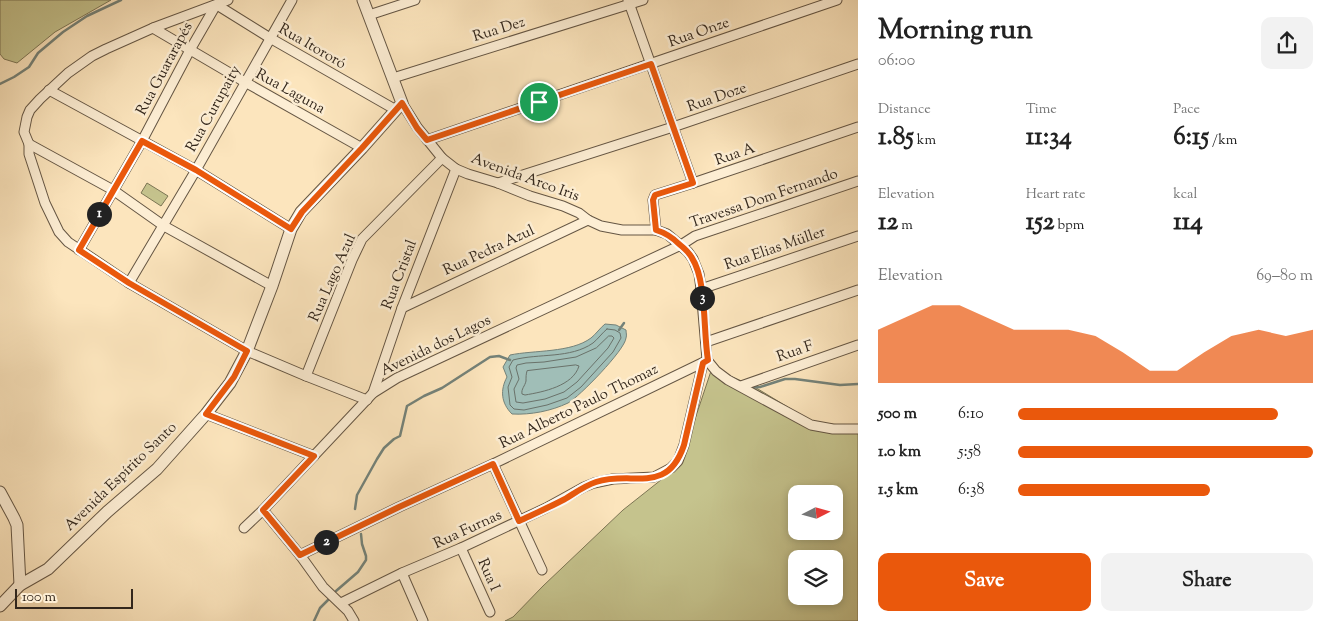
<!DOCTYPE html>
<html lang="en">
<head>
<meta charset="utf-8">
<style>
	:root { --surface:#fff; --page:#f2f2f2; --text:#222; --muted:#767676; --accent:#ea580c }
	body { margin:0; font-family:"Sorts Mill Goudy",serif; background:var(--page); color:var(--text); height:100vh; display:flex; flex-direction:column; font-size:19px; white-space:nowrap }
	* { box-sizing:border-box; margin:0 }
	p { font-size:16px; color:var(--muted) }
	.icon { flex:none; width:28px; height:28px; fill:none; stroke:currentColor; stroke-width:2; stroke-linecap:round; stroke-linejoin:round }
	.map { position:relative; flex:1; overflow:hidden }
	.details { display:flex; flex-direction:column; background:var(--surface); width:475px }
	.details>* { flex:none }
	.needle { width:32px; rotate:84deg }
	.controls { position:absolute; left:788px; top:485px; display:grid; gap:10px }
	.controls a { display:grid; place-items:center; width:55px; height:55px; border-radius:10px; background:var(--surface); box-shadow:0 2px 8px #0003; font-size:25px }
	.scale { position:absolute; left:15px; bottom:12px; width:118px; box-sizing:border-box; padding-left:5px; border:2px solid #33271c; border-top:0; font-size:14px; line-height:18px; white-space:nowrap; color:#33271c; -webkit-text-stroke:4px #fdeed4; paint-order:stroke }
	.pin { position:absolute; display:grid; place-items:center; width:42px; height:42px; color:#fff; margin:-21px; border:2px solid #fff; border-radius:50%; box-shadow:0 1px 5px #0007 }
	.km { position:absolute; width:25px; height:25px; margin:-12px; border-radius:50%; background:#222; color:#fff; font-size:14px; line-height:25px; text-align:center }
	.round { display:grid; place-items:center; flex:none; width:52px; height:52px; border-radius:10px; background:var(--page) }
	.summary { display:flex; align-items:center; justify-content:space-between; height:85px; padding:0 20px }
	h1 { font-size:28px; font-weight:800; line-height:38px }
	.figures { display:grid; grid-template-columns:repeat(3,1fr); gap:8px; height:85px; padding:5px 20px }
	.figures div { display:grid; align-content:center }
	.figures b { font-size:25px; font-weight:800 }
	.figures small { font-size:14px; font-weight:400 }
	.figures p { font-size:14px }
	.chart { height:140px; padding:10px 20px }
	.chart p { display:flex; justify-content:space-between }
	.chart svg { width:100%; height:90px; margin-top:5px; fill:var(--accent); opacity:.7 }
	.cta { display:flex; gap:10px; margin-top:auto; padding:10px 20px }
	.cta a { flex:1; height:58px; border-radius:10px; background:var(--accent); color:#fff; font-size:20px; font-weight:800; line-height:58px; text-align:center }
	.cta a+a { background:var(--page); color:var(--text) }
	ul { padding:0 20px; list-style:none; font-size:16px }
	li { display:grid; grid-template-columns:80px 60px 1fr; align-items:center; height:38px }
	li i { height:12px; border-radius:6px; background:var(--accent) }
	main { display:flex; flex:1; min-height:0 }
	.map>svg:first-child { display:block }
	.green { fill:#c5c38d; stroke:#7c7554; fill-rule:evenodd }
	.water { fill:#a0beb7; stroke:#748279 }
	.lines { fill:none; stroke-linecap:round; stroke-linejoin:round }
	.shore { stroke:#6a726a; stroke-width:1 }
	.stream { stroke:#748279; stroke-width:2.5 }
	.minor-casing { stroke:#655644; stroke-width:11 }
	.tertiary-casing { stroke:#655644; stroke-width:13 }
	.minor { stroke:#fdeed4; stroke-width:9 }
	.tertiary { stroke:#fdeed4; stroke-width:11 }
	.route-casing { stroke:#fff; stroke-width:10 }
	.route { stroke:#ea580c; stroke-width:6 }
	.labels { text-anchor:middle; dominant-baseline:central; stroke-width:5; stroke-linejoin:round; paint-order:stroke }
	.street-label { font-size:15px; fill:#33271c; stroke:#fdeed4 }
</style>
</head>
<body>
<main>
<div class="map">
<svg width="858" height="621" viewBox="0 0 858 621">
	<rect width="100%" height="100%" fill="#fce5bd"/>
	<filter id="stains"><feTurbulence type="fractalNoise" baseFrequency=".004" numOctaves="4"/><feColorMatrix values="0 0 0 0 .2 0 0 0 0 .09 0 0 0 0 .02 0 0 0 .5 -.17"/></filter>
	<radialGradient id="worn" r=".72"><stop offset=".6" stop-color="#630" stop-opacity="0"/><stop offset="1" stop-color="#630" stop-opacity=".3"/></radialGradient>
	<g class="green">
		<polygon points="0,0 111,0 55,32 17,63 4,59 0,54"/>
		<polygon points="147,183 168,196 161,206 141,193"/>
		<path d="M712,368l41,18 61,37 44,3v195h-353l8,-4 30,-31 80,-76 48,-38 18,-35zM796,494h38v37h-38zM796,559h38v37h-38z"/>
	</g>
	<path class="water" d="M605,324l11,1 10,5c0,3 1,5 0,8 -1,12 -47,59 -58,65 -17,8 -37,12 -56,11 -11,-11 -12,-24 -5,-37l-4,-10 7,-12c24,-5 61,-2 81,-17 5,-4 9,-10 14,-14z"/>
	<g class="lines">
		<g class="shore">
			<path d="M607,329l8,1 5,3 1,5 -8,14 -32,35 -14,11 -20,7 -23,5 -10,-1 -4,-4 -2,-18 4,-10 -3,-10 4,-7c26,-7 57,-1 80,-17 5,-4 9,-10 14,-14z"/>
			<polygon points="609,336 612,336 614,338 608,348 577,382 564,392 545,399 523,403 516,402 514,389 519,379 516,368 517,365 526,363 544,362 576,357 596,348"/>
			<path d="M576,365l3,1c-6,20 -36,26 -54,29l-3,-1c-1,-5 3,-8 4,-13 0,-4 0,-7 1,-10z"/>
		</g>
		<g class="stream">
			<polyline points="0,84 14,77 29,67 38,53 63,32 87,16 121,0"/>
			<polyline points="619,330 624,323"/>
			<polyline points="748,388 760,387 785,379 795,379 840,385 858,384"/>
			<polyline points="355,509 357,495 377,459 384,448 394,439 400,436 407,406 424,396 442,388 490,357 499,356 510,360"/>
			<polyline points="336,591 358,572 366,560 366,556 362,544 361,534"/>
			<polyline points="314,621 320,608 330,598"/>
		</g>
		<g class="minor-casing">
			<g id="minor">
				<polyline points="228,0 153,28 106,49 92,56 68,73 40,99 30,110 27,117 24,132 29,144 29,154 45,203 59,232 68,242 129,283 247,351 306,376 367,400"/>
				<polyline points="628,0 693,183"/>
				<polyline points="217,5 270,38 396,110"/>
				<polyline points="369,15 415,0"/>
				<polyline points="153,28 245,82 362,148"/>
				<polyline points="393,78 643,0"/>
				<polyline points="49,90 196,170 291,229"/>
				<polyline points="402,103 417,127 442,158 456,169 468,174 498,183 530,196 563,206 579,213 588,220 601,226 622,230 656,230 667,234 673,239 688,252 693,259 699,274 701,289 707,360 716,371 728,380 811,425 833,429 858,429"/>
				<polyline points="427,140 837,0"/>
				<polyline points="29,144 113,190 164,226 272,286"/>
				<polyline points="498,183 673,127 858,64"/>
				<polyline points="656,230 653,200 655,195 693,183 858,127"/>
				<polyline points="79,250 142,141 190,50 216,5"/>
				<polyline points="129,283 196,170 292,0"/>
				<polyline points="701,289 858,236"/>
				<polyline points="402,308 588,220"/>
				<polyline points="706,342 858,290"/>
				<polyline points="306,376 352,260 362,239 442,158"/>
				<polyline points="741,386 858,345"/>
				<polyline points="373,393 402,308 456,169"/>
				<polyline points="206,414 314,456"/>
				<polyline points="493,464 542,570"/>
				<polyline points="263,510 300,555 323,587 348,611 354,621"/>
				<polyline points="244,528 263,510 373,393 397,378 681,245 695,236 858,181"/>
				<polyline points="461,548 490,612"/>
				<polyline points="300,555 399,507 493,464 706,361"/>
				<polyline points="402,573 423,621"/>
				<polyline points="341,603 402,573 461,548 546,508 584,487 594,483 613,479 654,477 671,468 678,461 684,445 703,363"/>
			</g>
		</g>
		<g class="tertiary-casing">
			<g id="tertiary">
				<polyline points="0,492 14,518 17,525 20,585"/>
				<polyline points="0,606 20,585 48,569 107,512 157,469 165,460 206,414 230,383 247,351 272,286 291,229 301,212 362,148 402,103 363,0"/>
			</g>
		</g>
		<use href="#minor" class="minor"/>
		<use href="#tertiary" class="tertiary"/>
	</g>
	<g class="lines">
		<g class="route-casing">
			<path id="route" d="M651,64l42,119 -35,11 -3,1 -2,5 3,30c10,3 16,7 23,14 5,4 10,8 13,14 15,23 11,74 16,102l-5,3 -19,82c-17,51 -52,25 -88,37 -12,4 -21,11 -31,17 -15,8 -31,15 -46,22l-26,-57 -94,43 -99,48 -37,-45 51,-54 -108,-42 28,-37 13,-26 -118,-68 -50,-33 63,-109 54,29 95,59 11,-17 60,-64 40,-45 15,25 10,12z"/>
		</g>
		<use href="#route" class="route"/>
	</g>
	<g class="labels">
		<g class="street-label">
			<text transform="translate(499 30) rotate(-17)">Rua Dez</text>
			<text transform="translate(699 33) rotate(-19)">Rua Onze</text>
			<text transform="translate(312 47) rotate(30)">Rua Itororó</text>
			<text transform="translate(165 69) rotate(-62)">Rua Guararapés</text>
			<text transform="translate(290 92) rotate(29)">Rua Laguna</text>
			<text transform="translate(717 98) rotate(-19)">Rua Doze</text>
			<text transform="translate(214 109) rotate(-61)">Rua Curupaity</text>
			<text transform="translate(735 155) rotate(-19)">Rua A</text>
			<text transform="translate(525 178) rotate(20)">Avenida Arco Iris</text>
			<text transform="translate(764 199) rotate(-19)">Travessa Dom Fernando</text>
			<text transform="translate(775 249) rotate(-19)">Rua Elias Müller</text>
			<text transform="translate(489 251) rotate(-25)">Rua Pedra Azul</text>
			<text transform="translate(400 275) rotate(-69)">Rua Cristal</text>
			<text transform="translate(333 278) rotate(-66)">Rua Lago Azul</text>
			<text transform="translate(436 346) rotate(-26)">Avenida dos Lagos</text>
			<text transform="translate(795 352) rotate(-19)">Rua F</text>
			<text transform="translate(579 407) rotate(-26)">Rua Alberto Paulo Thomaz</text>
			<text transform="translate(121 477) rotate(-44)">Avenida Espírito Santo</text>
			<text transform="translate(468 530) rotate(-25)">Rua Furnas</text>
			<text transform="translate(488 575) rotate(66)">Rua I</text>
		</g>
	</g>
	<rect width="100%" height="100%" filter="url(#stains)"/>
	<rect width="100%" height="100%" fill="url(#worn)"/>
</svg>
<div class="controls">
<a><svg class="needle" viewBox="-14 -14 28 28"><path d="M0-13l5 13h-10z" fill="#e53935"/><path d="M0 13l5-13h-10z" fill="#767676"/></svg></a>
<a><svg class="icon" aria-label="layers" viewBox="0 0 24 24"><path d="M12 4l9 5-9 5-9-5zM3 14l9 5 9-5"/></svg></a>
</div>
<div class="scale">100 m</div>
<div class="pin" style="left:539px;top:102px;background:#1e9e55"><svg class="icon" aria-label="arrive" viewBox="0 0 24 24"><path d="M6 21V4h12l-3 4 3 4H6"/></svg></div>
<b class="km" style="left:99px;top:214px">1</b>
<b class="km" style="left:326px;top:542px">2</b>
<b class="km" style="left:702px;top:298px">3</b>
</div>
<section class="details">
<div class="summary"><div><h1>Morning run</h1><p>06:00</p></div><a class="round"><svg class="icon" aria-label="share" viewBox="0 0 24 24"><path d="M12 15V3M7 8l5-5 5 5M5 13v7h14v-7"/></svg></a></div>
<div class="figures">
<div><p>Distance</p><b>1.85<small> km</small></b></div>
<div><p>Time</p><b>11:34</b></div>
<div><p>Pace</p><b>6:15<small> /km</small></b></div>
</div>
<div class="figures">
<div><p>Elevation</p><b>12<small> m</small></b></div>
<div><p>Heart rate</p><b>152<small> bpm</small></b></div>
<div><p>kcal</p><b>114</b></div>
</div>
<div class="chart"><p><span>Elevation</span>69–80 m</p>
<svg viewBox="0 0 160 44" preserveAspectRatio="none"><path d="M0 44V18L10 12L20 6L30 6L40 12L50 18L60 18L70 18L80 21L90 29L100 38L110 38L120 29L130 21L140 18L150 21L160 18V44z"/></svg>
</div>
<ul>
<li><b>500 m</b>6:10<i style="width:88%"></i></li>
<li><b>1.0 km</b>5:58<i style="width:100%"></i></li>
<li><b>1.5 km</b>6:38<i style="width:65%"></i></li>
</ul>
<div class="cta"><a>Save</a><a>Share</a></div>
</section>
</main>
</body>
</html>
